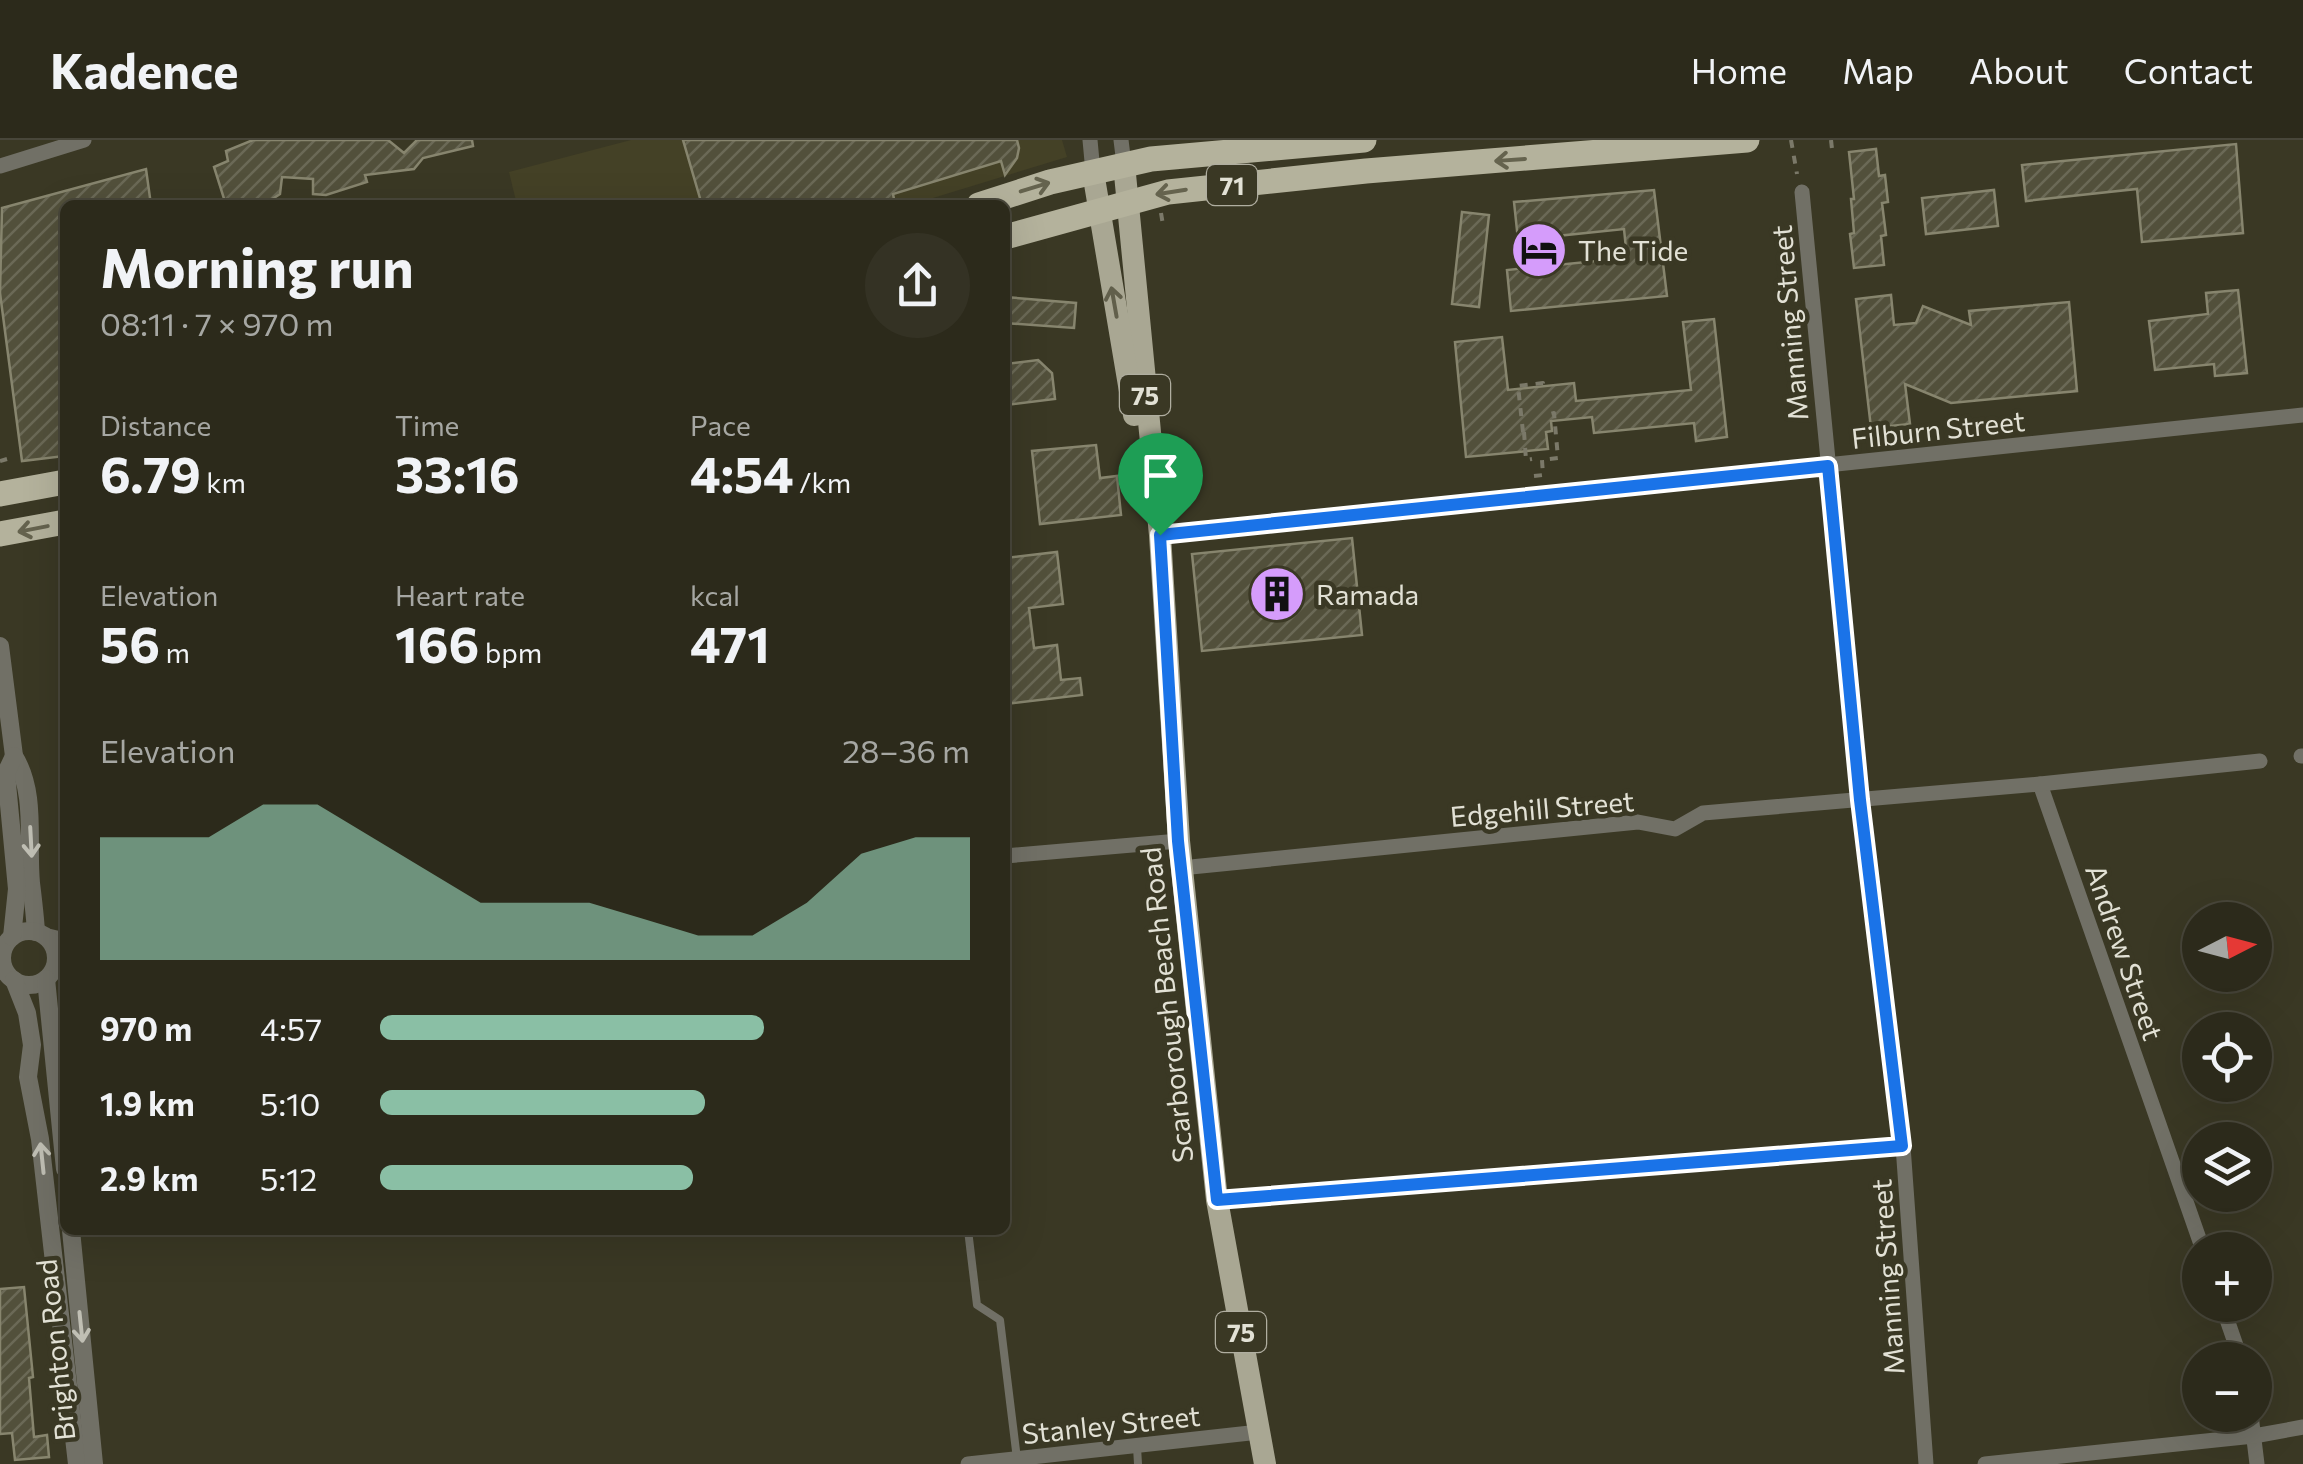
<!DOCTYPE html>
<html lang="en">
<head>
<meta charset="utf-8">
<style>
	:root { --surface:#2c2a1b; --page:#343224; --text:#f1f3f6; --muted:#a6a7a3; --line:#48463a; --accent:#8abfa5 }
	body { margin:0; font-family:Commissioner,sans-serif; background:var(--page); color:var(--text); height:100vh; display:flex; flex-direction:column; font-size:38px; white-space:nowrap }
	* { box-sizing:border-box; margin:0 }
	p { font-size:32px; color:var(--muted) }
	.icon { flex:none; width:55px; height:55px; fill:none; stroke:currentColor; stroke-width:2; stroke-linecap:round; stroke-linejoin:round }
	.map { position:relative; flex:1; overflow:hidden }
	.details { position:absolute; left:60px; top:60px; width:950px; height:1035px; display:flex; flex-direction:column; background:var(--surface); border-radius:15px; box-shadow:0 10px 40px #0002,0 0 0 2px var(--line) }
	.details>* { flex:none }
	.needle { width:65px; rotate:84deg }
	.fabs { position:absolute; left:2182px; top:762px; display:grid; gap:20px }
	.fabs a { display:grid; place-items:center; width:90px; height:90px; border-radius:50%; background:var(--surface); box-shadow:0 10px 40px #0002,0 0 0 2px var(--line); font-size:50px }
	.pin { position:absolute; display:grid; place-items:center; width:85px; height:85px; color:#fff; margin:-102px -42px; border-radius:50% 50% 50% 0; rotate:-45deg; box-shadow:0 0 10px #0007 }
	.pin .icon { rotate:45deg }
	.round { display:grid; place-items:center; flex:none; width:105px; height:105px; border-radius:52px; background:var(--page) }
	.overview { display:flex; align-items:center; justify-content:space-between; height:170px; padding:0 40px }
	h1 { font-size:55px; font-weight:700; line-height:75px }
	.stats { display:grid; grid-template-columns:repeat(3,1fr); gap:15px; height:170px; padding:10px 40px }
	.stats div { display:grid; align-content:center }
	.stats b { font-size:50px; font-weight:700 }
	.stats small { font-size:28px; font-weight:400 }
	.stats p { font-size:28px }
	.chart { height:280px; padding:20px 40px }
	.chart p { display:flex; justify-content:space-between }
	.chart svg { width:100%; height:180px; margin-top:10px; fill:var(--accent); opacity:.7 }
	ul { padding:0 40px; list-style:none; font-size:32px }
	li { display:grid; grid-template-columns:160px 120px 1fr; align-items:center; height:75px }
	li i { height:25px; border-radius:12px; background:var(--accent) }
	header { display:flex; align-items:center; gap:60px; box-sizing:border-box; height:140px; padding:0 50px; background:var(--surface); border-bottom:2px solid var(--line) }
	header strong { font-size:48px }
	nav { display:flex; gap:55px; margin-inline-start:auto; font-size:35px }
	.map>svg:first-child { display:block }
	.built { fill:#444126 }
	.building { fill:url(#building-hatch); stroke:#87856e; stroke-width:2.5 }
	.lines { fill:none; stroke-linecap:round; stroke-linejoin:round }
	.path { stroke:#7b7969; stroke-width:4; stroke-dasharray:8 8; stroke-linecap:butt }
	.service { stroke:#717066; stroke-width:8 }
	.minor { stroke:#717066; stroke-width:15 }
	.tertiary { stroke:#717066; stroke-width:18 }
	.primary { stroke:#a9a793; stroke-width:22 }
	.trunk { stroke:#b4b29c; stroke-width:25 }
	.oneway { stroke:#65634e }
	.oneway2 { stroke:#615f4b }
	.oneway3 { stroke:#c0bfb4 }
	.route-casing { stroke:#fff; stroke-width:20 }
	.route { stroke:#1a73e8; stroke-width:12 }
	.labels { text-anchor:middle; dominant-baseline:central; stroke-width:9; stroke-linejoin:round; paint-order:stroke }
	.shield { fill:#3a3824; stroke:#b0aea0; stroke-width:2.5 }
	.shield-label { font-size:25px; font-weight:bold; fill:#e2e1d5 }
	.poi-label { font-size:28px; fill:#e2e1d5; stroke:#3a3824; text-anchor:start }
	.street-label { font-size:28px; fill:#e2e1d5; stroke:#3a3824 }
</style>
</head>
<body>
<header>
<strong>Kadence</strong>
<nav><a>Home</a><a>Map</a><a>About</a><a>Contact</a></nav>
</header>
<div class="map">
<svg width="2303" height="1324" viewBox="0 0 2303 1324">
	<defs>
		<pattern id="building-hatch" width="6" height="6" patternUnits="userSpaceOnUse" patternTransform="scale(2.5)"><rect width="6" height="6" fill="#52503b"/><path d="M-1 1l2-2M0 6l6-6M5 7l2-2" fill="none" stroke="#6b6956"/></pattern>
	</defs>
	<rect width="100%" height="100%" fill="#3a3824"/>
	<polygon class="built" points="631,0 1062,0 1067,17 910,65 517,65 509,32"/>
	<g class="building">
		<polygon points="253,0 388,0 404,13 417,0 472,0 473,6 423,18 414,29 365,35 367,42 326,55 313,54 313,39 282,37 280,54 263,65 226,65 214,27 228,21 226,11"/>
		<polygon points="683,0 1017,0 1019,8 1017,18 1005,35 1001,21 893,54 894,59 880,65 874,65 873,60 856,65 702,65"/>
		<polygon points="2236,4 2243,93 2142,102 2137,49 2026,61 2022,25"/>
		<polygon points="1876,9 1879,36 1885,35 1888,62 1882,63 1886,95 1881,96 1884,125 1854,128 1850,94 1854,93 1851,59 1854,59 1849,12"/>
		<polygon points="146,29 151,65 65,65 65,316 22,321 0,153 2,68"/>
		<polygon points="1654,50 1667,156 1511,171 1507,130 1627,118 1624,89 1518,100 1514,62"/>
		<polygon points="1994,50 1998,86 1926,94 1922,58"/>
		<polygon points="1462,72 1489,75 1479,167 1452,164"/>
		<polygon points="2238,150 2247,233 2215,236 2214,224 2155,230 2149,181 2208,174 2206,153"/>
		<polygon points="1891,155 1894,185 1916,183 1923,166 1971,185 1969,171 2069,162 2077,251 1951,263 1905,244 1910,284 1871,288 1856,159"/>
		<polygon points="1005,157 1076,163 1074,188 1005,183"/>
		<polygon points="1714,179 1727,297 1696,301 1694,283 1594,293 1592,277 1551,281 1552,291 1546,292 1548,309 1466,317 1455,202 1502,197 1508,250 1574,243 1576,261 1691,250 1683,182"/>
		<polygon points="1038,220 1052,233 1055,259 1005,265 1005,224"/>
		<polygon points="1096,305 1100,338 1117,336 1121,375 1040,384 1032,311"/>
		<polygon points="1352,398 1362,495 1202,511 1192,414"/>
		<polygon points="1057,412 1063,464 1029,468 1034,508 1057,505 1061,540 1080,538 1082,555 1005,564 1005,418"/>
		<polygon points="24,1147 33,1237 29,1238 34,1297 47,1295 49,1317 15,1320 12,1293 0,1294 0,1149"/>
	</g>
	<g class="lines">
		<g class="path">
			<polyline points="1791,0 1797,34"/>
			<polyline points="1831,0 1832,9"/>
			<polyline points="1161,73 1163,85"/>
			<polyline points="1523,292 1518,246 1543,243 1543,246"/>
			<polyline points="1524,292 1526,320 1532,319"/>
			<polyline points="0,321 7,319"/>
			<polyline points="1534,336 1543,335 1542,320 1558,318 1554,273 1550,274"/>
		</g>
		<g class="service">
			<polyline points="968,1090 977,1165 1000,1180 1017,1319"/>
			<polyline points="1137,1307 1138,1324"/>
		</g>
		<g class="minor">
			<polyline points="1090,0 1093,32"/>
			<polyline points="1121,0 1124,24"/>
			<polyline points="0,26 84,0"/>
			<polyline points="1802,52 1861,660 1903,1006 1926,1324"/>
			<polyline points="1160,395 2303,275"/>
			<polyline points="2301,616 2303,616"/>
			<polyline points="2040,644 2203,1110"/>
			<polyline points="1005,716 1179,701"/>
			<polyline points="1181,728 1638,682 1675,689 1703,673 2040,644 2260,621"/>
			<polyline points="44,795 65,800"/>
			<polyline points="0,807 6,804"/>
			<polyline points="0,832 8,833"/>
			<polyline points="52,832 65,826"/>
			<polyline points="1217,1060 1903,1006"/>
			<polyline points="2222,1165 2241,1220"/>
			<polyline points="2251,1275 2257,1324"/>
			<polyline points="968,1324 1259,1292"/>
			<polyline points="1985,1324 2254,1296 2303,1287"/>
		</g>
		<g class="tertiary">
			<path d="M0,506l14,110c23,37 13,85 17,127 2,16 4,32 5,49"/>
			<circle cx="29" cy="818" r="27"/>
			<polyline points="12,797 17,749 6,633 14,616"/>
			<polyline points="46,839 65,1029"/>
			<polyline points="14,840 27,873 32,905 28,937 40,999 77,1324"/>
			<polyline points="71,1090 94,1324"/>
		</g>
		<g class="primary">
			<polyline points="1124,24 1160,395 1179,701 1217,1060 1265,1324"/>
			<polyline points="1093,32 1134,275"/>
		</g>
		<g class="trunk">
			<polyline points="979,65 1050,42 1151,19 1364,0"/>
			<polyline points="1005,97 1168,52 1366,31 1747,0"/>
			<polyline points="0,354 65,342"/>
			<polyline points="0,394 65,382"/>
		</g>
	</g>
	<defs><path id="oneway-shaft" d="M-6 0H5M1.5-3L5.5 0L1.5 3" fill="none" stroke-width="1.6" stroke-linecap="round" stroke-linejoin="round" transform="scale(2.5)"/></defs>
	<g class="oneway">
		<use href="#oneway-shaft" transform="translate(1510 20) rotate(176)"/>
		<use href="#oneway-shaft" transform="translate(1035 47) rotate(-17)"/>
		<use href="#oneway-shaft" transform="translate(1171 52) rotate(171)"/>
		<use href="#oneway-shaft" transform="translate(33 389) rotate(169)"/>
	</g>
	<use class="oneway2" href="#oneway-shaft" transform="translate(1114 162) rotate(-100)"/>
	<g class="oneway3">
		<use href="#oneway-shaft" transform="translate(31 702) rotate(87)"/>
		<use href="#oneway-shaft" transform="translate(42 1018) rotate(-96)"/>
		<use href="#oneway-shaft" transform="translate(81 1187) rotate(84)"/>
	</g>
	<g class="lines">
		<g class="route-casing">
			<polygon id="route" points="1828,326 1860,660 1902,1006 1217,1060 1178,701 1160,395"/>
		</g>
		<use href="#route" class="route"/>
	</g>
	<defs>
		<g id="hotel-disc" transform="scale(2.875)"><circle r="9.5" fill="#d59cfb" stroke="#3a3824"/><path d="M-6-4.5h1.5V1H6V5H4.5V3h-9V5H-6ZM-4 0a1.8 1.8 0 1 1 3.6 0ZM.5 0V-2.5h3Q6-2.5 6 0Z" fill="#111"/></g>
		<g id="building-disc" transform="scale(2.875)"><circle r="9.5" fill="#d59cfb" stroke="#3a3824"/><path d="M-4-6H4V6H1V3H-1V6H-4ZM-2.5-4.3h1.7v1.8h-1.7ZM.8-4.3h1.7v1.8H.8ZM-2.5-1h1.7V.8h-1.7ZM.8-1h1.7V.8H.8Z" fill="#111"/></g>
	</defs>
	<g fill-rule="evenodd">
		<use href="#hotel-disc" x="1539" y="110"/>
		<use href="#building-disc" x="1277" y="454"/>
	</g>
	<g class="labels">
		<g class="shield">
			<rect x="1207" y="25" width="50" height="40" rx="8"/>
			<rect x="1120" y="235" width="50" height="40" rx="8"/>
			<rect x="1216" y="1172" width="50" height="40" rx="8"/>
		</g>
		<g class="shield-label">
			<text x="1232" y="45">71</text>
			<text x="1145" y="255">75</text>
			<text x="1241" y="1192">75</text>
		</g>
		<g class="poi-label">
			<text x="1578" y="110">The Tide</text>
			<text x="1316" y="454">Ramada</text>
		</g>
		<g class="street-label">
			<text transform="translate(1789 183) rotate(-95)">Manning Street</text>
			<text transform="translate(1938 289) rotate(-6)">Filburn Street</text>
			<text transform="translate(1542 668) rotate(-5)">Edgehill Street</text>
			<text transform="translate(2125 812) rotate(71)">Andrew Street</text>
			<text transform="translate(1166 865) rotate(-96)">Scarborough Beach Road</text>
			<text transform="translate(1887 1137) rotate(-94)">Manning Street</text>
			<text transform="translate(55 1210) rotate(-96)">Brighton Road</text>
			<text transform="translate(1111 1284) rotate(-6)">Stanley Street</text>
		</g>
	</g>
</svg>
<div class="fabs">
<a><svg class="needle" viewBox="-14 -14 28 28"><path d="M0-13l5 13h-10z" fill="#e53935"/><path d="M0 13l5-13h-10z" fill="#a6a7a3"/></svg></a>
<a><svg class="icon" aria-label="locate" viewBox="0 0 24 24"><circle cx="12" cy="12" r="6"/><path d="M12 2v4M12 18v4M2 12h4M18 12h4"/></svg></a>
<a><svg class="icon" aria-label="layers" viewBox="0 0 24 24"><path d="M12 4l9 5-9 5-9-5zM3 14l9 5 9-5"/></svg></a>
<a>+</a>
<a>−</a>
</div>
<div class="pin" style="left:1160px;top:395px;background:#1e9e55"><svg class="icon" aria-label="arrive" viewBox="0 0 24 24"><path d="M6 21V4h12l-3 4 3 4H6"/></svg></div>
<section class="details">
<div class="overview"><div><h1>Morning run</h1><p>08:11 · 7 × 970 m</p></div><a class="round"><svg class="icon" aria-label="share" viewBox="0 0 24 24"><path d="M12 15V3M7 8l5-5 5 5M5 13v7h14v-7"/></svg></a></div>
<div class="stats">
<div><p>Distance</p><b>6.79<small> km</small></b></div>
<div><p>Time</p><b>33:16</b></div>
<div><p>Pace</p><b>4:54<small> /km</small></b></div>
</div>
<div class="stats">
<div><p>Elevation</p><b>56<small> m</small></b></div>
<div><p>Heart rate</p><b>166<small> bpm</small></b></div>
<div><p>kcal</p><b>471</b></div>
</div>
<div class="chart"><p><span>Elevation</span>28–36 m</p>
<svg viewBox="0 0 160 44" preserveAspectRatio="none"><path d="M0 44V14L10 14L20 14L30 6L40 6L50 14L60 22L70 30L80 30L90 30L100 34L110 38L120 38L130 30L140 18L150 14L160 14V44z"/></svg>
</div>
<ul>
<li><b>970 m</b>4:57<i style="width:65%"></i></li>
<li><b>1.9 km</b>5:10<i style="width:55%"></i></li>
<li><b>2.9 km</b>5:12<i style="width:53%"></i></li>
</ul>
</section>
</div>
</body>
</html>
